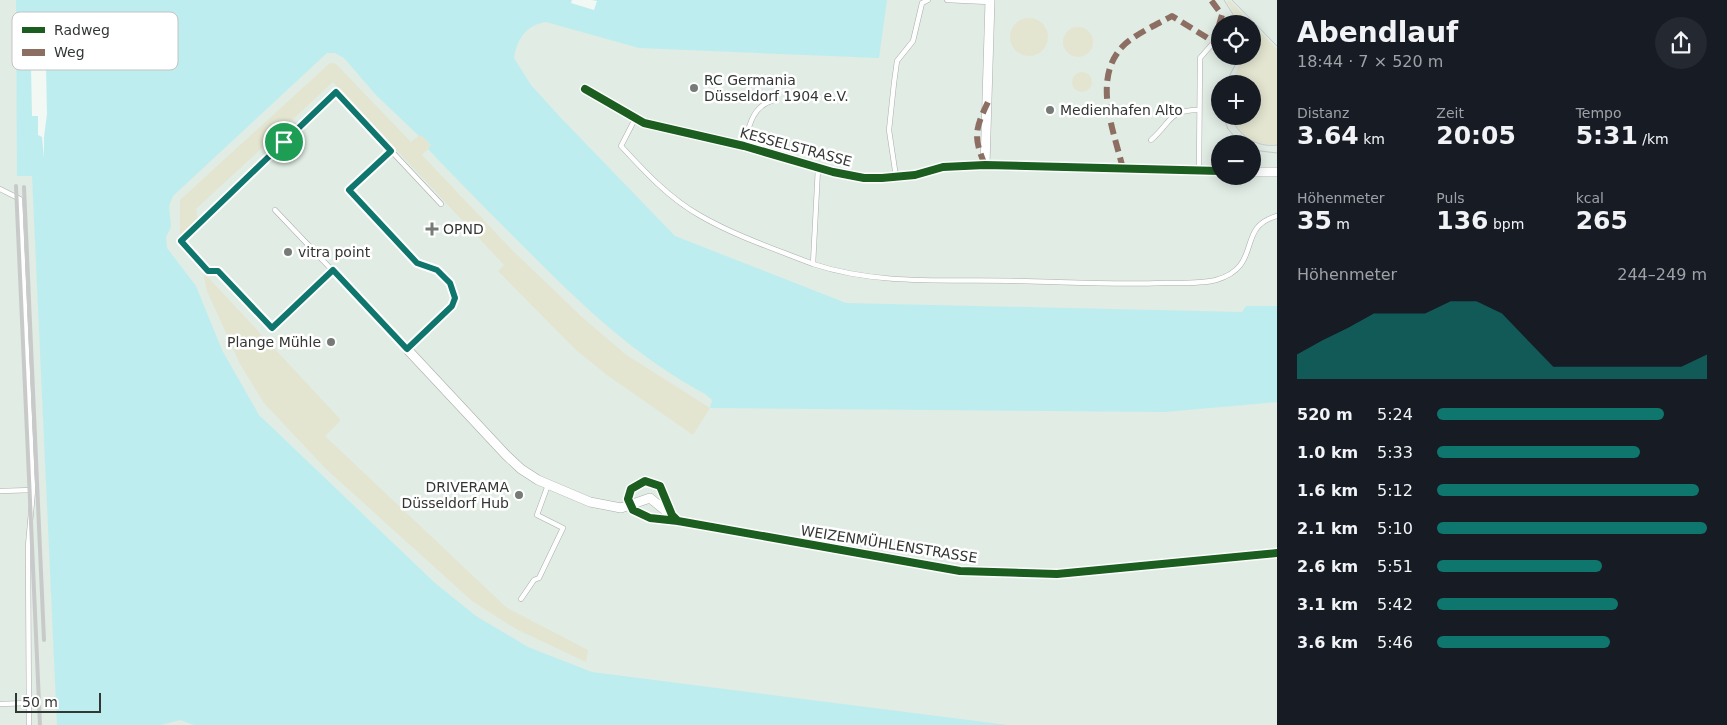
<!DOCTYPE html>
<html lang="de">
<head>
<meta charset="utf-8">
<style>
	:root { --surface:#171b24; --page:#242831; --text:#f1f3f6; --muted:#9ea1a6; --accent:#0f766e }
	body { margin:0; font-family:"DejaVu Sans",sans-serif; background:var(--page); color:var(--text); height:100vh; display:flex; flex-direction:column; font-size:19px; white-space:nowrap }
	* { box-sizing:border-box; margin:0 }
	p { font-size:16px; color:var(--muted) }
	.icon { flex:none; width:28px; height:28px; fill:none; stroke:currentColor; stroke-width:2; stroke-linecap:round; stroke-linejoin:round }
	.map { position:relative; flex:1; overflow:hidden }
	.sheet { display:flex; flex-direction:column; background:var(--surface); width:450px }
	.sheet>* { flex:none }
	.tools { position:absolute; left:1211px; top:15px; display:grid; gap:10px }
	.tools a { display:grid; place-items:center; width:50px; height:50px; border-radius:50%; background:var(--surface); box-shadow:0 2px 12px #0003; font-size:25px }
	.scale { position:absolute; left:15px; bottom:12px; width:86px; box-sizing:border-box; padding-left:5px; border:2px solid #333734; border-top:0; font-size:14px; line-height:18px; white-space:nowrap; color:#333734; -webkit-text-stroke:4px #fff; paint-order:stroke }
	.pin { position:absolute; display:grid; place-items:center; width:42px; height:42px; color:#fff; margin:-21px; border:2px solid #fff; border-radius:50%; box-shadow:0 1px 5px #0007 }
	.round { display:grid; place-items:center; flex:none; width:52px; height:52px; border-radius:26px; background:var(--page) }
	.head { display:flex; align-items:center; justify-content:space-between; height:85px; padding:0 20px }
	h1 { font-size:28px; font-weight:700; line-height:38px }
	.metrics { display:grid; grid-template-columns:repeat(3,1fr); gap:8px; height:85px; padding:5px 20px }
	.metrics div { display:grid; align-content:center }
	.metrics b { font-size:25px; font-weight:700 }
	.metrics small { font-size:14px; font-weight:400 }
	.metrics p { font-size:14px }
	.chart { height:140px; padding:10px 20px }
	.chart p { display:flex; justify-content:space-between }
	.chart svg { width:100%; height:90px; margin-top:5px; fill:var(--accent); opacity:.7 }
	ul { padding:0 20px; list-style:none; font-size:16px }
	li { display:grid; grid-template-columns:80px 60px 1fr; align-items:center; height:38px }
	li i { height:12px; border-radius:6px; background:var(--accent) }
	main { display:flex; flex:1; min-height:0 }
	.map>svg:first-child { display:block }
	.built { fill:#e1ece4; fill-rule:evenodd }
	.green { fill:#e3e5d0 }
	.water { fill:#beedef }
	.pier { fill:#f2f8f4 }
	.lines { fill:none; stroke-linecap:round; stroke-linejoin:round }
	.service-casing { stroke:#a9aeab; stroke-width:5.5 }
	.minor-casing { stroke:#a9aeab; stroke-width:10 }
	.service { stroke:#fdfefd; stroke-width:4.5 }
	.minor { stroke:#fdfefd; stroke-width:9 }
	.tram { stroke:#c8cac9; stroke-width:1 }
	.rail { stroke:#c8cac9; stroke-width:4 }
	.quiet { stroke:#8d6e63; stroke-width:6; stroke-dasharray:12 6; stroke-linecap:butt }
	.cycleway-casing { stroke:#fff; stroke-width:11 }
	.cycleway { stroke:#1b5e20; stroke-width:8 }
	.route-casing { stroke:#fff; stroke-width:10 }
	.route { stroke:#0f766e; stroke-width:6 }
	.poi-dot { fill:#767b77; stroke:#fff; stroke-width:2 }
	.labels { text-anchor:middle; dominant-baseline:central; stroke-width:5; stroke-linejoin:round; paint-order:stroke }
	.poi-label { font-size:14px; fill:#333734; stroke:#fff; text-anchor:start }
	.street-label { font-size:14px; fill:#333734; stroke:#fff }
	.key { fill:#fff; stroke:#c2c3c2; stroke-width:1 }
	.key-label { font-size:14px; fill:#333734 }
</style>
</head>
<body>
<main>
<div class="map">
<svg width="1277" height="725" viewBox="0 0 1277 725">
	<rect width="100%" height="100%" fill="#f2f8f4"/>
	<path class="built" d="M0,0h1277v725h-1277zM1220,24h32v32h-32zM1220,84h32v32h-32zM1220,144h32v32h-32z"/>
	<g class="green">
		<polygon points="1229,0 1252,24 1240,24 1227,2"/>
		<circle cx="1029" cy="37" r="19"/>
		<path d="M1252,24l25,25v95c-20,3 -38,-9 -46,-28h21v-32h-20l10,-28h10z"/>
		<circle cx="1078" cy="42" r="15"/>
		<polygon points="330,63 336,64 411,142 421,134 431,146 422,155 512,250 583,318 625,354 710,408 693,435 607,375 576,350 498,271 504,265 333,82 196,209 198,220 180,235 180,200"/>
		<circle cx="1082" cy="82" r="10"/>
		<polygon points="203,272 340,419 340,421 325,436 507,608 588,650 586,662 516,629 472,601 325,468 264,403 240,364 207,291"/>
	</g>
	<path class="water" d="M16,0h871l-8,58 -240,-10 -93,-26c-20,3 -29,17 -32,36l17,27 30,33 114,118 171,67 396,9 4,-6h31v96l-112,10 -455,-4 2,-8 -7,-6c-70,-38 -120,-86 -176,-142 -34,-34 -68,-68 -101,-103l3,-4 -10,-10 -2,1 -43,-41 -32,-37 -9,-5h-8l-154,143 -4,10 2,21 -5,10 1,11 29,38 26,64 37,65 176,168 41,33 52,31 64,25 416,53h-814l-14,-5 -19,5h-104l-25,-549h-15z"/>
	<g class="pier">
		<polygon points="572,0 592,0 597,1 594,10 571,3"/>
		<polygon points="31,66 46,66 47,114 44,137 44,158 42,137 38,135 38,116 32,116"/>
	</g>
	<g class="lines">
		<g class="service-casing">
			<g id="service">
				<polyline points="947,0 989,2"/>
				<path d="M635,119l-14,27c23,25 48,52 78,69 36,21 76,34 114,49l5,-96"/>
				<path d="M1151,140c20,-17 17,-30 47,-30"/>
				<path d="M744,146c5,-20 8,-40 30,-46"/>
				<polyline points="1199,171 1200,58 1214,42"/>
				<polyline points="896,177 889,130 894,83 897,61 913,41 922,3 928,0"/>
				<polyline points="0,189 20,199 33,490"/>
				<polyline points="275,210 407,349 452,306 455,298 450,283 437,270 417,263 349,190 391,151"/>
				<path d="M813,264c67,22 137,15 206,17 48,1 96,4 144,2 17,0 37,1 53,-3 48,-14 19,-53 61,-64"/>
				<polyline points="333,270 272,328 218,271 208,271 181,241 336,92 441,204"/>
				<polyline points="0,491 33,490 28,546 29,725"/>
				<polyline points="521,599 534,580 539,578 563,528 537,515 548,485"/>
				<polyline points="0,704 29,703"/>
			</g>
		</g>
		<g class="minor-casing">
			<g id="minor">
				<polyline points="585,89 644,123 744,146 833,172 864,178 882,178 915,175 943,167 985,165 1220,171"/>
				<polyline points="985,165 990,0"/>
				<polyline points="1252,172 1277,172"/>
				<polyline points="407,349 506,455 521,469 538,480 590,502 621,508 650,498 672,516"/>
				<polyline points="678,521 672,515 660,486 645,481 631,489 628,499 633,510 650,518 678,521 960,571 1057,574 1277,553"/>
			</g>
		</g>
		<use href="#service" class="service"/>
		<use href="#minor" class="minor"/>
		<g class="tram">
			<polyline points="1224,0 1239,24"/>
			<polyline points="1232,0 1277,46"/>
			<polyline points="1225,84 1240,56"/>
			<polyline points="1223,116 1228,129 1241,144"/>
			<path d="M1230,116c8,19 26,32 47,29"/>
			<polyline points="1252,150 1277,153"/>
		</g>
		<g class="rail">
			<polyline points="16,186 40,725"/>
			<polyline points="24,187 44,640"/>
		</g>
		<g class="quiet">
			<path d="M985,165c-12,-28 -10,-36 3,-63"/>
			<path d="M1123,169c-9,-38 -31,-89 -1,-122 11,-12 36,-23 50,-31l42,26 8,-27 -11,-15"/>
		</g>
		<g class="cycleway-casing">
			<g id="cycleway">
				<polyline points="585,89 644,123 744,146 833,172 864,178 882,178 915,175 943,167 985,165 1220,171"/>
				<polyline points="678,521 672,515 660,486 645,481 631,489 628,499 633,510 650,518 678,521 960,571 1057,574 1277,553"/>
			</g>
		</g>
		<use href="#cycleway" class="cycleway"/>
	</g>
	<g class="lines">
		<g class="route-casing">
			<polygon id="route" points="336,92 391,151 349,190 417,263 437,270 450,283 455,298 452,306 407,349 333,270 272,328 218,271 208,271 181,241"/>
		</g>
		<use href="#route" class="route"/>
	</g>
	<g class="poi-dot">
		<circle cx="694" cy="88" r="5"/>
		<circle cx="1050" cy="110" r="5"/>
		<path d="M429.5 221.5h5v5h5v5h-5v5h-5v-5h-5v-5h5z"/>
		<circle cx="288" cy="252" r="5"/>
		<circle cx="331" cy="342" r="5"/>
		<circle cx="519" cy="495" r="5"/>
	</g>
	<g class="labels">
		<g class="poi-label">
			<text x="704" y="80">RC Germania<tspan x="704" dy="16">Düsseldorf 1904 e.V.</tspan></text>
			<text x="1060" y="110">Medienhafen Alto</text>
			<text x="443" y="229">OPND</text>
			<text x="298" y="252">vitra point</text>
			<text x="321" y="342" text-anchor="end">Plange Mühle</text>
			<text x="509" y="487" text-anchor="end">DRIVERAMA<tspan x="509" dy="16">Düsseldorf Hub</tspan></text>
		</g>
		<g class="street-label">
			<text transform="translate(796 147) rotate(15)">KESSELSTRASSE</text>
			<text transform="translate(889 544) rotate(9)">WEIZENMÜHLENSTRASSE</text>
		</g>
	</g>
	<rect x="12" y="12" width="166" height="58" rx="8" class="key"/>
	<rect x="22" y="27" width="23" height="6" fill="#1b5e20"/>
	<rect x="22" y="49" width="23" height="7" fill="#8d6e63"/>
	<g class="key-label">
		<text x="54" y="35">Radweg</text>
		<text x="54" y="57">Weg</text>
	</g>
</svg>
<div class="tools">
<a><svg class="icon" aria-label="locate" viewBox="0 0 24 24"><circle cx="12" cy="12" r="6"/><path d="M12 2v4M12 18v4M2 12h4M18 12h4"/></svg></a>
<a>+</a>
<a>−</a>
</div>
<div class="scale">50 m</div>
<div class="pin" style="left:284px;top:142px;background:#1e9e55"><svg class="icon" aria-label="arrive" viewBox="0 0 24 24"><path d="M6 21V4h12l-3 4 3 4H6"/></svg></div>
</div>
<section class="sheet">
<div class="head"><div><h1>Abendlauf</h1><p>18:44 · 7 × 520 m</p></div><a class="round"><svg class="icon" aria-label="share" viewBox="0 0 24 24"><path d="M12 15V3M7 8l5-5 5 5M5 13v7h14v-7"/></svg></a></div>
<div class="metrics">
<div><p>Distanz</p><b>3.64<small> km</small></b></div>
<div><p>Zeit</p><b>20:05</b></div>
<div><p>Tempo</p><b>5:31<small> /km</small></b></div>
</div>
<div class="metrics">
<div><p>Höhenmeter</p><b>35<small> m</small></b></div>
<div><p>Puls</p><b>136<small> bpm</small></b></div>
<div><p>kcal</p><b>265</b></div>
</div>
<div class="chart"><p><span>Höhenmeter</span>244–249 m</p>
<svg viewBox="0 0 160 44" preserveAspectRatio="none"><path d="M0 44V32L10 25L20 19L30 12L40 12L50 12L60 6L70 6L80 12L90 25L100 38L110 38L120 38L130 38L140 38L150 38L160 32V44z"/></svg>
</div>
<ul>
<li><b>520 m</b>5:24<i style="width:84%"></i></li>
<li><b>1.0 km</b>5:33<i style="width:75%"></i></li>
<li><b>1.6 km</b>5:12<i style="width:97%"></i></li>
<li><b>2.1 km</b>5:10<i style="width:100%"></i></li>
<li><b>2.6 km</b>5:51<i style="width:61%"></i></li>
<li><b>3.1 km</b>5:42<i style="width:67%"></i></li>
<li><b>3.6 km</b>5:46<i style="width:64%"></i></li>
</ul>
</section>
</main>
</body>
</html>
